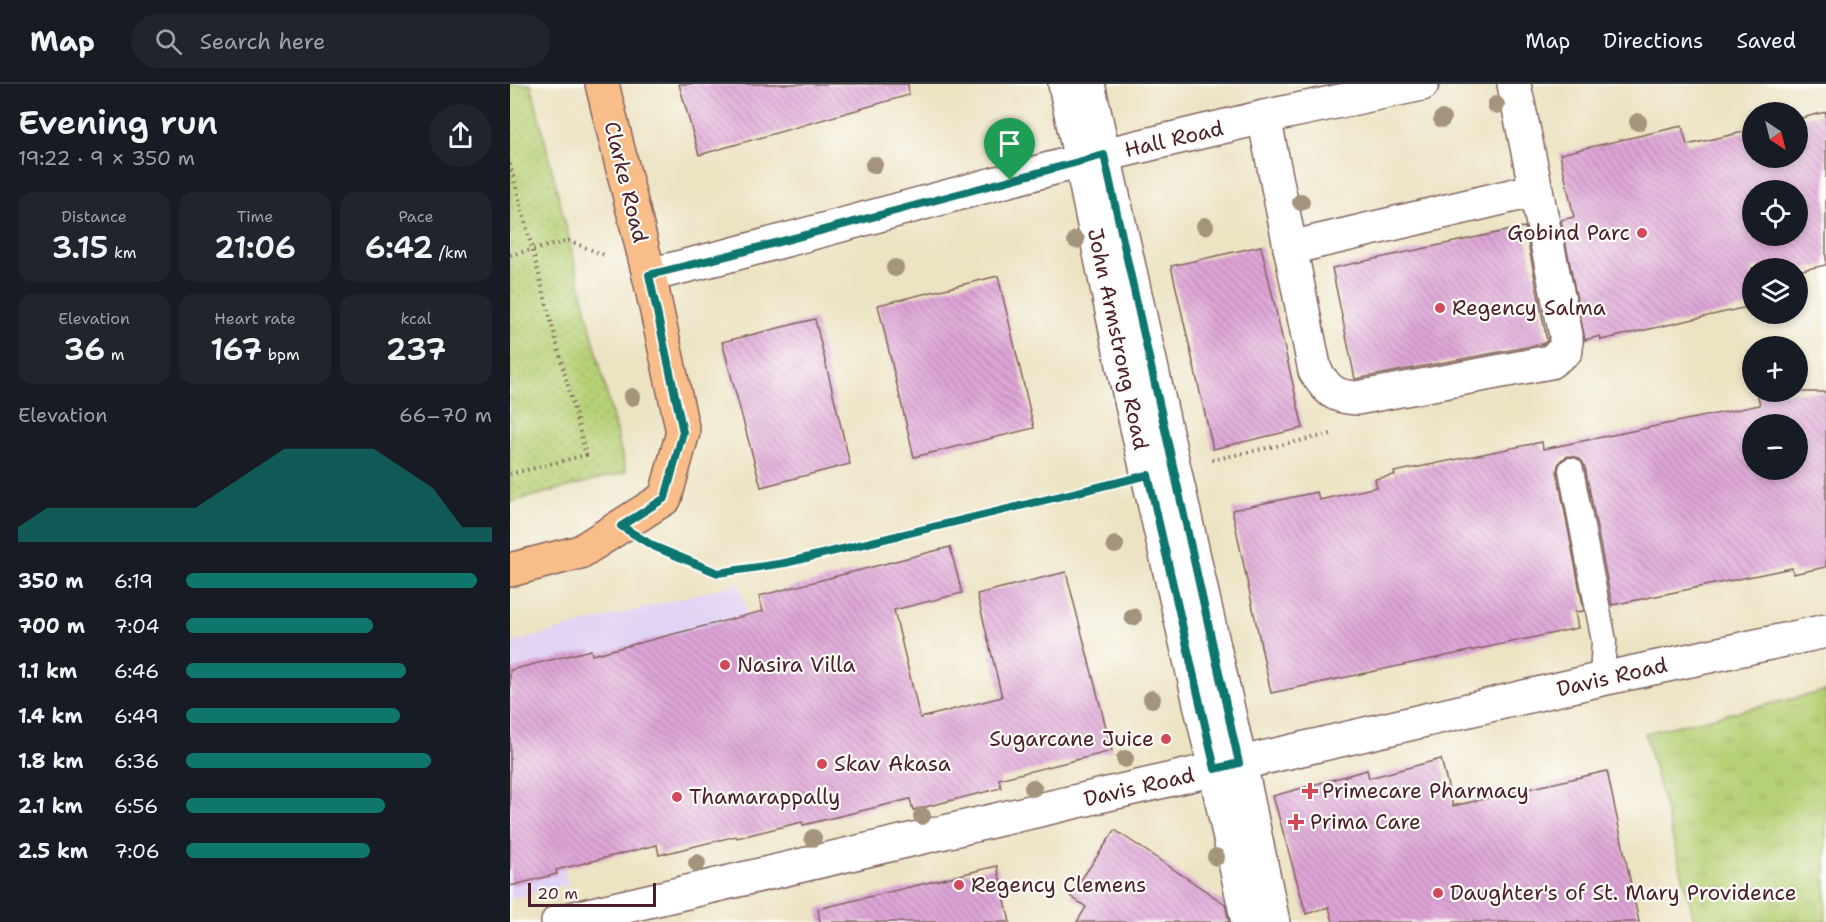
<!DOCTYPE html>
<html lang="en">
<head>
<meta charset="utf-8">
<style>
	:root { --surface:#171b24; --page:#20242c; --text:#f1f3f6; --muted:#9ea1a6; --line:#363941; --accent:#0f766e }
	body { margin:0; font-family:"Shantell Sans",sans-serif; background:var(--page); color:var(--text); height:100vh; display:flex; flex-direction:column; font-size:22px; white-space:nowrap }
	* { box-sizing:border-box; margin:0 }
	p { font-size:20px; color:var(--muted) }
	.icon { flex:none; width:33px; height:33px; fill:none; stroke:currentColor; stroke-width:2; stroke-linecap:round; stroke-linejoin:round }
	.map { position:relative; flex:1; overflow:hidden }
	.sheet { display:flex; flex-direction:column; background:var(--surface); width:510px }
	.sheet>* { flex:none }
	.needle { width:39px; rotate:145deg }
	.fabs { position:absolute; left:1232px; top:18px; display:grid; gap:12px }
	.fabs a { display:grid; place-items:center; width:66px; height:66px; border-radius:50%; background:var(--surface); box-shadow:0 3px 9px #0003; font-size:30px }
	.scale { position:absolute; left:18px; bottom:15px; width:128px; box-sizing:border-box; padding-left:6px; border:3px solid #4a1f2b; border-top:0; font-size:16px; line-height:21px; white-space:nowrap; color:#4a1f2b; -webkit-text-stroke:4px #fdfcf7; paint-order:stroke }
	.pin { position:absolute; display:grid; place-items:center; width:51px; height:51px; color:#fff; margin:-62px -26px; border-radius:50% 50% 50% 0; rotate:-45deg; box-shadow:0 0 6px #0007 }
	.pin .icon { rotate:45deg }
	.round { display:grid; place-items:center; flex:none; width:63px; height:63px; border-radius:32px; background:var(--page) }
	.headline { display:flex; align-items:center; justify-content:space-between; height:102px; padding:0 18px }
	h1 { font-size:33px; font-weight:600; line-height:45px }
	.metrics { display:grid; grid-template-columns:repeat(3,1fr); gap:9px; height:102px; padding:6px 18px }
	.metrics div { display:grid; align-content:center; border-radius:15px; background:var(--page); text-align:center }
	.metrics b { font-size:30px; font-weight:600 }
	.metrics small { font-size:16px; font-weight:400 }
	.metrics p { font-size:16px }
	.chart { height:168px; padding:12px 18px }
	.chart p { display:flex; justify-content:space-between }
	.chart svg { width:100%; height:108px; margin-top:6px; fill:var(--accent); opacity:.7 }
	ul { padding:0 18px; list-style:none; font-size:20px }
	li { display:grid; grid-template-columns:96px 72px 1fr; align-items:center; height:45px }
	li i { height:15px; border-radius:8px; background:var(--accent) }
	header { display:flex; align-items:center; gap:36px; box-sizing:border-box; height:84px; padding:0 30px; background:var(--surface); border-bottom:2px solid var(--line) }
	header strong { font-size:28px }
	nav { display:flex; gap:33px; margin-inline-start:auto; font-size:21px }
	.search { width:420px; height:54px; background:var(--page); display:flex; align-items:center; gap:15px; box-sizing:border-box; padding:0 21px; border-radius:33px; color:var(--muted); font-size:22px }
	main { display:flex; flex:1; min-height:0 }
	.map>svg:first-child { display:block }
	.built { fill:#e1d4f4 }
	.grass { fill:url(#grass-tufts); stroke:#807850; stroke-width:1.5 }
	.park { fill:url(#park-dots); stroke:#807850; stroke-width:1.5 }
	.building { fill:url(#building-back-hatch); fill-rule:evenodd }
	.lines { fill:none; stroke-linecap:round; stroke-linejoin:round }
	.service-casing { stroke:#836460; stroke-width:27 }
	.minor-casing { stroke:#836460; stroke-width:36 }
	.tertiary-casing { stroke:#836460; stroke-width:36 }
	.primary-casing { stroke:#836460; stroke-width:36 }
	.path { stroke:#836460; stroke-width:4; stroke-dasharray:1.5 4.5; stroke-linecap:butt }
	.service { stroke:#fff; stroke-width:24 }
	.minor { stroke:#fff; stroke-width:33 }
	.tertiary { stroke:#fff; stroke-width:33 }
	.primary { stroke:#f8bd89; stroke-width:33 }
	.tree { fill:#a4947b }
	.route-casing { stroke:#fff; stroke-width:12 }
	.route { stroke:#0f766e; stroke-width:8 }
	.poi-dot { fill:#d1495b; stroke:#fdfcf7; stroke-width:2 }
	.labels { text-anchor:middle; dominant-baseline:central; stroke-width:4.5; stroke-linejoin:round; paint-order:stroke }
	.street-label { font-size:21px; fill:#4a1f2b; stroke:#fdfcf7 }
	.poi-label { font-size:21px; fill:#4a1f2b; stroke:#fdfcf7; text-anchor:start }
</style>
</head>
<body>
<header>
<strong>Map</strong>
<div class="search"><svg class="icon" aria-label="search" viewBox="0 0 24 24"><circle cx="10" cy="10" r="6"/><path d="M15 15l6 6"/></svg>Search here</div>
<nav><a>Map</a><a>Directions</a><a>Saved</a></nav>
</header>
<main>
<section class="sheet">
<div class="headline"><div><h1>Evening run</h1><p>19:22 · 9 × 350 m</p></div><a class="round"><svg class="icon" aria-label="share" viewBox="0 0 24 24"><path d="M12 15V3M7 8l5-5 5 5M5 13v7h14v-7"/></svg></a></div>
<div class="metrics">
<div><p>Distance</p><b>3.15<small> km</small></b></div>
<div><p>Time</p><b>21:06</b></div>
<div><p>Pace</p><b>6:42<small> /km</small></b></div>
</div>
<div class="metrics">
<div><p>Elevation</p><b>36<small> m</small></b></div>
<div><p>Heart rate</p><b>167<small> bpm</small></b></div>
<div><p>kcal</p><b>237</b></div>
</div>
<div class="chart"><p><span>Elevation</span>66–70 m</p>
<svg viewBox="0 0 160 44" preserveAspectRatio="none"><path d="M0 44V38L10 30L20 30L30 30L40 30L50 30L60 30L70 22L80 14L90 6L100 6L110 6L120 6L130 14L140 22L150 38L160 38V44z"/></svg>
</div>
<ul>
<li><b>350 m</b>6:19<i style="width:95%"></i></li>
<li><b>700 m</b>7:04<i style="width:61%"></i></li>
<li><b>1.1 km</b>6:46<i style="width:72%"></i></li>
<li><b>1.4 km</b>6:49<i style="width:70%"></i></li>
<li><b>1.8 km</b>6:36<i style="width:80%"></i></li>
<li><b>2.1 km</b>6:56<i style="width:65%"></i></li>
<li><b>2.5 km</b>7:06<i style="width:60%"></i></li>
</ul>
</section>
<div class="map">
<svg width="1316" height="838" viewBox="0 0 1316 838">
	<defs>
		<pattern id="grass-tufts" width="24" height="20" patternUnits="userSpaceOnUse" patternTransform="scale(1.5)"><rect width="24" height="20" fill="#b6d075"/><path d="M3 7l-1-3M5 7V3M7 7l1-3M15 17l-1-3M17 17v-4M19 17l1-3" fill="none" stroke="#9eb265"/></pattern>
		<pattern id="park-dots" width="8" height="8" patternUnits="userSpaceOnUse" patternTransform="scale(1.5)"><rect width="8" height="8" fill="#b6d075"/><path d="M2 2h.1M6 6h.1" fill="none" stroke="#9eb265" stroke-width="1.8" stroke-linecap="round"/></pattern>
		<pattern id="building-back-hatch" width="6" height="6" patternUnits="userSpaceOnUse" patternTransform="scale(1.5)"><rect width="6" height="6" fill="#dea5d7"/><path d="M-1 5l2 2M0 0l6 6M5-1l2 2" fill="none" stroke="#b686af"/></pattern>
	</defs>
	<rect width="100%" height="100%" fill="#fdfcf7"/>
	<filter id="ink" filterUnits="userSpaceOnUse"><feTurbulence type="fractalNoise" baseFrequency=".0167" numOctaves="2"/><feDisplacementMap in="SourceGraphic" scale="12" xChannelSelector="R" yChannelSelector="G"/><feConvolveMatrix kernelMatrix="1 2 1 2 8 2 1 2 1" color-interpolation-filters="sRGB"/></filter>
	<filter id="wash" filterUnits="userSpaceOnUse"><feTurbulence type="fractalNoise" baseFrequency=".008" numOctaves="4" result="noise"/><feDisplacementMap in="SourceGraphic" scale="24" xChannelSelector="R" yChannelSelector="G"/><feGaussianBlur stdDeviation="1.35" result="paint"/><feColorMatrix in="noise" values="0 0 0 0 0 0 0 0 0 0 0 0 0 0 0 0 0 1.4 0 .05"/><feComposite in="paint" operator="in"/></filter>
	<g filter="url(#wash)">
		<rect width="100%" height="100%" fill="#ece3c2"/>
		<polygon class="built" points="229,499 261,623 31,682 58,801 0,815 0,559"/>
		<polygon class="grass" points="1316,607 1316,838 1185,838 1135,649"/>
		<polygon class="park" points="0,0 21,0 116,388 0,418"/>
		<g id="blocks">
			<g class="building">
				<polygon points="169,0 398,0 399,11 189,71"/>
				<path d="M1316,28v153l-29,6v-3h-45v38l-151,34 -1,-4 -15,4 -24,-120 13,-3 -14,-63 122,-28 5,19 65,-15v28h45v-39zM1242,106h45v46h-45z"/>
				<polygon points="1015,143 1037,257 1032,260 845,295 822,184"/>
				<polygon points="751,162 793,344 703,365 661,182"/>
				<polygon points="488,192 524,344 404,373 368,221"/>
				<polygon points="305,235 340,380 251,403 212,258"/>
				<path d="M1247,308h69v175l-33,7 -1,-6 -180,37 -27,-138 -3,-6 -6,-4 -8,-1 -7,4 -3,5 -1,7 27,139 -9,1 3,16 -307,65 -39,-183 85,-18 2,8 58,-13 -2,-8 20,-4 -1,-3 148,-30 1,7 217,-44zM1242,340h45v46h-45z"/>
				<polygon points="440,463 452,509 384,526 410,634 492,613 467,510 556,488 602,667 489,695 491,704 403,726 400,715 293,741 292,738 227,754 226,752 149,771 147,761 46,786 47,790 0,802 0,586 81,566 82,571 253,527 249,512"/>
				<polygon points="931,675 943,722 1097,687 1129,838 823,838 819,823 796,830 763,712 857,686 859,694"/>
				<polygon points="605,746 715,820 719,838 567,838 576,823 560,812"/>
				<polygon points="487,782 500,838 310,838 308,825"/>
			</g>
		</g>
	</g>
	<g filter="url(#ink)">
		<use href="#blocks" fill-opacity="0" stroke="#836460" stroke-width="1.5"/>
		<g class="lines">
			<g class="service-casing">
				<polyline id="service" points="1061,386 1094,557 1092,595"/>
			</g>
			<g class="minor-casing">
				<g id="minor">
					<path d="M754,33l51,254c13,20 19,26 42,27l193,-36 16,-12v-15l-52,-251"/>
					<polyline points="594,71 754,33 912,0"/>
					<polyline points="780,164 1026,106"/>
					<polyline points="730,679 763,838"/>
					<polyline points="705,685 738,838"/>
				</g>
			</g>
			<g class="tertiary-casing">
				<g id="tertiary">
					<polyline points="555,0 616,295 705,685"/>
					<polyline points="578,0 730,679"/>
					<polyline points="139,191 220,171 592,71"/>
					<polyline points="48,838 1092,595 1316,547"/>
				</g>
			</g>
			<g class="primary-casing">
				<polyline id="primary" points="0,486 70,468 155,414 173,348 139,191 92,0"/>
			</g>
			<g class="path">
				<polyline points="0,80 76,371 0,390"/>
				<polyline points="0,171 59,157 94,171"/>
				<polyline points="702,376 821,350"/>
				<polyline points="150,465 209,489 275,479 601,399"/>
			</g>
			<use href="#service" class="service"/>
			<use href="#minor" class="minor"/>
			<use href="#tertiary" class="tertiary"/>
			<use href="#primary" class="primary"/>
		</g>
		<g class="tree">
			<circle cx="986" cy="21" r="9"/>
			<circle cx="932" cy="35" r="9"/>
			<circle cx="1128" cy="38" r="9"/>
			<circle cx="364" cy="81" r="9"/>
			<circle cx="791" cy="118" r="9"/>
			<circle cx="695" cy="142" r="9"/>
			<circle cx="566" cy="156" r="9"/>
			<circle cx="385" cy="184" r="9"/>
			<circle cx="122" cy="313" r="9"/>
			<circle cx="605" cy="461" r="9"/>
			<circle cx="623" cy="533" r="9"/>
			<circle cx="642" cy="615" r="9"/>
			<circle cx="615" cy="675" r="9"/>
			<circle cx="523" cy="704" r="9"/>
			<circle cx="412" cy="732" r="9"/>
			<circle cx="303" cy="754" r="9"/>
			<circle cx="706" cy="773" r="9"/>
			<circle cx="187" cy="779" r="9"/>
		</g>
	</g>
	<g class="lines" filter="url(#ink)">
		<g class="route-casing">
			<polygon id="route" points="594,71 729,679 705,685 638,391 275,479 208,489 143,462 111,442 155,414 173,348 139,191 220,171"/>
		</g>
		<use href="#route" class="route"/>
	</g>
	<g class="poi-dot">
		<circle cx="1132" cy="149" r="6"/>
		<circle cx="930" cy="224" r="6"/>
		<circle cx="215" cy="581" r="6"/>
		<circle cx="656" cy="655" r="6"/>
		<circle cx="312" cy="680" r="6"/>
		<path d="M797 698h6v6h6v6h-6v6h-6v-6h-6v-6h6z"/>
		<circle cx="167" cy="713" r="6"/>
		<path d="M783 729h6v6h6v6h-6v6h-6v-6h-6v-6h6z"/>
		<circle cx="449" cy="801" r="6"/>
		<circle cx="928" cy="809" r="6"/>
	</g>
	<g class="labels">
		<g class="street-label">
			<text transform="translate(664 55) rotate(-13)">Hall Road</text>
			<text transform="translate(116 98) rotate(76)">Clarke Road</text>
			<text transform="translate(608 255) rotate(78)">John Armstrong Road</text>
			<text transform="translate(1102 593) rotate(-13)">Davis Road</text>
			<text transform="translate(629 703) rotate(-13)">Davis Road</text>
		</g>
		<g class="poi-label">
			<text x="1120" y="149" text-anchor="end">Gobind Parc</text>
			<text x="942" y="224">Regency Salma</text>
			<text x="227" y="581">Nasira Villa</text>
			<text x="644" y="655" text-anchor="end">Sugarcane Juice</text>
			<text x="324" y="680">Skav Akasa</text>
			<text x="812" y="707">Primecare Pharmacy</text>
			<text x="179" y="713">Thamarappally</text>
			<text x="800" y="738">Prima Care</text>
			<text x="461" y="801">Regency Clemens</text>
			<text x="940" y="809">Daughter's of St. Mary Providence</text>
		</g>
	</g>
</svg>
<div class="fabs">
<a><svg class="needle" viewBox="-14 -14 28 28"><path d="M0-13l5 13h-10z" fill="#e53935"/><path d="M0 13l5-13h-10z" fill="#9ea1a6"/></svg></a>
<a><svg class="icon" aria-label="locate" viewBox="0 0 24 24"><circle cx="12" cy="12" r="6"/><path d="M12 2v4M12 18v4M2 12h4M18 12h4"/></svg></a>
<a><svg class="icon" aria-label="layers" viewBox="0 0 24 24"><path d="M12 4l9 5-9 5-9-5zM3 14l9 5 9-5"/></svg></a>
<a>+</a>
<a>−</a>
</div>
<div class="scale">20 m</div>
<div class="pin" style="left:500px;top:96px;background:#1e9e55"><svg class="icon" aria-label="arrive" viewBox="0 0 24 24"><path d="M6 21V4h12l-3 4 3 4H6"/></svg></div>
</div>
</main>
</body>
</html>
